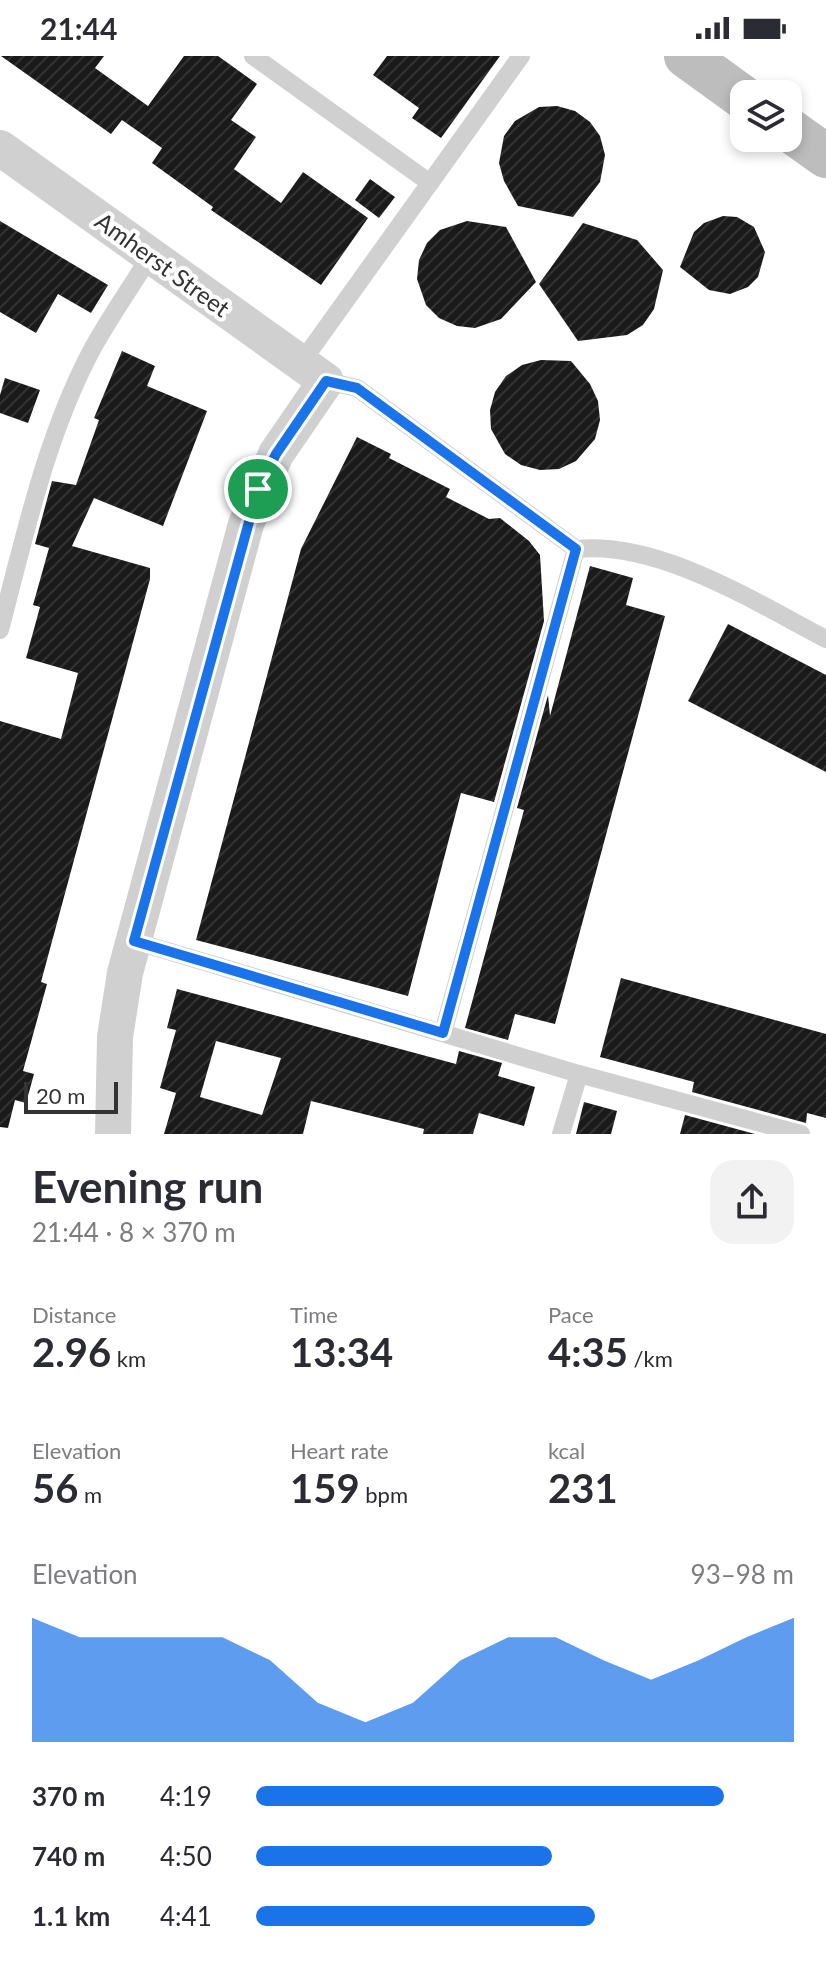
<!DOCTYPE html>
<html lang="en">
<head>
<meta charset="utf-8">
<style>
	:root { --surface:#fff; --page:#f2f2f3; --text:#2b2b33; --muted:#7c7c81; --accent:#1a73e8 }
	body { margin:0; font-family:Lato,sans-serif; background:var(--page); color:var(--text); height:100vh; display:flex; flex-direction:column; font-size:30px; white-space:nowrap }
	* { box-sizing:border-box; margin:0 }
	p { font-size:26px; color:var(--muted) }
	.icon { flex:none; width:44px; height:44px; fill:none; stroke:currentColor; stroke-width:2; stroke-linecap:round; stroke-linejoin:round }
	.map { position:relative; height:1078px; overflow:hidden }
	.side { display:flex; flex-direction:column; background:var(--surface); flex:1 }
	.side>* { flex:none }
	.buttons { position:absolute; left:730px; top:24px; display:grid; gap:16px }
	.buttons a { display:grid; place-items:center; width:72px; height:72px; border-radius:16px; background:var(--surface); box-shadow:0 4px 12px #0003; font-size:40px }
	.scale { position:absolute; left:24px; bottom:20px; width:94px; box-sizing:border-box; padding-left:8px; border:4px solid #333; border-top:0; font-size:22px; line-height:28px; white-space:nowrap; color:#333; -webkit-text-stroke:6px #fff; paint-order:stroke }
	.pin { position:absolute; display:grid; place-items:center; width:68px; height:68px; color:#fff; margin:-34px; border:4px solid #fff; border-radius:50%; box-shadow:0 2px 8px #0007 }
	.round { display:grid; place-items:center; flex:none; width:84px; height:84px; border-radius:24px; background:var(--page) }
	.head { display:flex; align-items:center; justify-content:space-between; height:136px; padding:0 32px }
	h1 { font-size:44px; font-weight:700; line-height:60px }
	.metrics { display:grid; grid-template-columns:repeat(3,1fr); gap:12px; height:136px; padding:8px 32px }
	.metrics div { display:grid; align-content:center }
	.metrics b { font-size:40px; font-weight:700 }
	.metrics small { font-size:22px; font-weight:400 }
	.metrics p { font-size:22px }
	.chart { height:224px; padding:16px 32px }
	.chart p { display:flex; justify-content:space-between }
	.chart svg { width:100%; height:144px; margin-top:8px; fill:var(--accent); opacity:.7 }
	ul { padding:0 32px; list-style:none; font-size:26px }
	li { display:grid; grid-template-columns:128px 96px 1fr; align-items:center; height:60px }
	li i { height:20px; border-radius:10px; background:var(--accent) }
	.status { display:flex; justify-content:space-between; align-items:center; height:56px; padding:0 40px; background:var(--surface); direction:ltr }
	.status svg { height:22px; fill:currentColor }
	.map>svg:first-child { display:block }
	.building { fill:url(#building-hatch); fill-rule:evenodd }
	.lines { fill:none; stroke-linecap:round; stroke-linejoin:round }
	.lane { stroke:#d0d0d0; stroke-width:18 }
	.street { stroke:#d0d0d0; stroke-width:36 }
	.secondary { stroke:#bdbdbd; stroke-width:44 }
	.route-casing { stroke:#fff; stroke-width:16 }
	.route { stroke:#1a73e8; stroke-width:10 }
	.labels { text-anchor:middle; dominant-baseline:central; stroke-width:8; stroke-linejoin:round; paint-order:stroke }
	.street-label { font-size:24px; fill:#333; stroke:#fff }
</style>
</head>
<body>
<div class="status"><b>21:44</b><svg viewBox="0 0 49 12"><path d="M0 12V9h3v3zM5 12V6h3v6zM10 12V3h3v9zM15 12V0h3v12zM26 1h20v11H26zM47 4h2v5h-2z"/></svg></div>
<div class="map">
<svg width="826" height="1078" viewBox="0 0 826 1078">
	<defs>
		<pattern id="building-hatch" width="6" height="6" patternUnits="userSpaceOnUse" patternTransform="scale(2)"><rect width="6" height="6" fill="#1a1a1a"/><path d="M-1 1l2-2M0 6l6-6M5 7l2-2" fill="none" stroke="#333"/></pattern>
	</defs>
	<rect width="100%" height="100%" fill="#fff"/>
	<g class="building">
		<polygon points="1,0 104,0 95,12 148,50 184,0 218,0 257,28 231,64 256,81 234,113 281,147 303,116 368,162 321,229 211,154 213,151 152,107 162,92 122,64 111,78"/>
		<polygon points="387,0 500,0 441,82 412,62 419,52 373,19"/>
		<polygon points="557,50 575,55 590,66 600,80 605,99 600,126 573,161 518,150 504,125 499,107 504,80 515,65 539,51"/>
		<polygon points="370,123 395,141 379,162 355,144"/>
		<polygon points="723,160 737,161 754,171 765,196 758,221 748,231 730,238 709,234 680,211 694,176 704,167"/>
		<polygon points="0,165 108,229 91,257 58,238 36,277 0,256"/>
		<polygon points="467,165 506,171 536,226 501,263 475,272 457,270 439,262 426,249 417,223 419,204 427,187 440,174"/>
		<polygon points="583,167 637,184 663,214 654,253 643,269 627,279 578,285 539,228"/>
		<polygon points="122,295 155,310 147,330 207,355 163,470 94,442 72,490 150,512 150,523 41,926 47,928 23,1015 34,1018 26,1047 15,1044 8,1072 0,1071 0,665 61,683 78,617 26,602 40,551 33,549 49,492 35,488 52,425 76,429 99,364 94,362"/>
		<polygon points="571,305 590,328 598,345 600,364 595,383 576,405 559,413 540,414 521,409 505,398 491,373 490,354 495,336 506,320 522,309 541,304"/>
		<polygon points="5,322 40,334 28,367 0,357 0,339"/>
		<polygon points="357,381 391,398 389,402 450,433 446,441 489,463 500,462 529,485 540,499 544,565 494,746 461,737 408,940 196,884 301,493"/>
		<polygon points="590,510 633,522 626,549 665,560 555,968 515,958 508,984 465,972 524,754 517,752 548,639 550,660"/>
		<polygon points="728,568 826,619 826,716 688,645"/>
		<polygon points="621,922 826,978 826,1062 807,1057 806,1067 692,1036 694,1026 600,1001"/>
		<path d="M177,933l279,75 3,-13 43,12 -4,13 37,11 -11,39 -45,-13 -6,21h-50l1,-5 -113,-28 -8,33h-139l12,-41 -16,-5 16,-58 -9,-2zM216,985l65,17 -19,57 -62,-18z"/>
		<polygon points="584,1046 617,1055 611,1078 576,1078"/>
		<polygon points="685,1059 755,1078 680,1078"/>
	</g>
	<g class="lines">
		<g class="lane">
			<polyline points="253,0 430,127"/>
			<polyline points="301,307 521,0"/>
			<polyline points="326,325 357,332 576,493 443,977"/>
			<path d="M576,493c82,-9 179,53 250,90"/>
			<path d="M0,574c25,-95 47,-199 95,-286 17,-30 37,-59 56,-89"/>
			<polyline points="134,885 579,1018 801,1078"/>
			<polyline points="561,1078 579,1018"/>
		</g>
		<polyline class="street" points="0,92 326,325 276,398 246,468 125,917 115,981 113,1078"/>
		<g class="secondary">
			<polyline points="686,0 744,42"/>
			<polyline points="788,73 826,100"/>
		</g>
	</g>
	<g class="lines">
		<g class="route-casing">
			<polygon id="route" points="326,325 357,332 576,493 443,977 134,885 258,433 276,398"/>
		</g>
		<use href="#route" class="route"/>
	</g>
	<g class="labels">
		<g class="street-label">
			<text transform="translate(163 208) rotate(36)">Amherst Street</text>
		</g>
	</g>
</svg>
<div class="buttons">
<a><svg class="icon" aria-label="layers" viewBox="0 0 24 24"><path d="M12 4l9 5-9 5-9-5zM3 14l9 5 9-5"/></svg></a>
</div>
<div class="scale">20 m</div>
<div class="pin" style="left:258px;top:433px;background:#1e9e55"><svg class="icon" aria-label="arrive" viewBox="0 0 24 24"><path d="M6 21V4h12l-3 4 3 4H6"/></svg></div>
</div>
<section class="side">
<div class="head"><div><h1>Evening run</h1><p>21:44 · 8 × 370 m</p></div><a class="round"><svg class="icon" aria-label="share" viewBox="0 0 24 24"><path d="M12 15V3M7 8l5-5 5 5M5 13v7h14v-7"/></svg></a></div>
<div class="metrics">
<div><p>Distance</p><b>2.96<small> km</small></b></div>
<div><p>Time</p><b>13:34</b></div>
<div><p>Pace</p><b>4:35<small> /km</small></b></div>
</div>
<div class="metrics">
<div><p>Elevation</p><b>56<small> m</small></b></div>
<div><p>Heart rate</p><b>159<small> bpm</small></b></div>
<div><p>kcal</p><b>231</b></div>
</div>
<div class="chart"><p><span>Elevation</span>93–98 m</p>
<svg viewBox="0 0 160 44" preserveAspectRatio="none"><path d="M0 44V6L10 12L20 12L30 12L40 12L50 19L60 32L70 38L80 32L90 19L100 12L110 12L120 19L130 25L140 19L150 12L160 6V44z"/></svg>
</div>
<ul>
<li><b>370 m</b>4:19<i style="width:87%"></i></li>
<li><b>740 m</b>4:50<i style="width:55%"></i></li>
<li><b>1.1 km</b>4:41<i style="width:63%"></i></li>
</ul>
</section>
</body>
</html>
